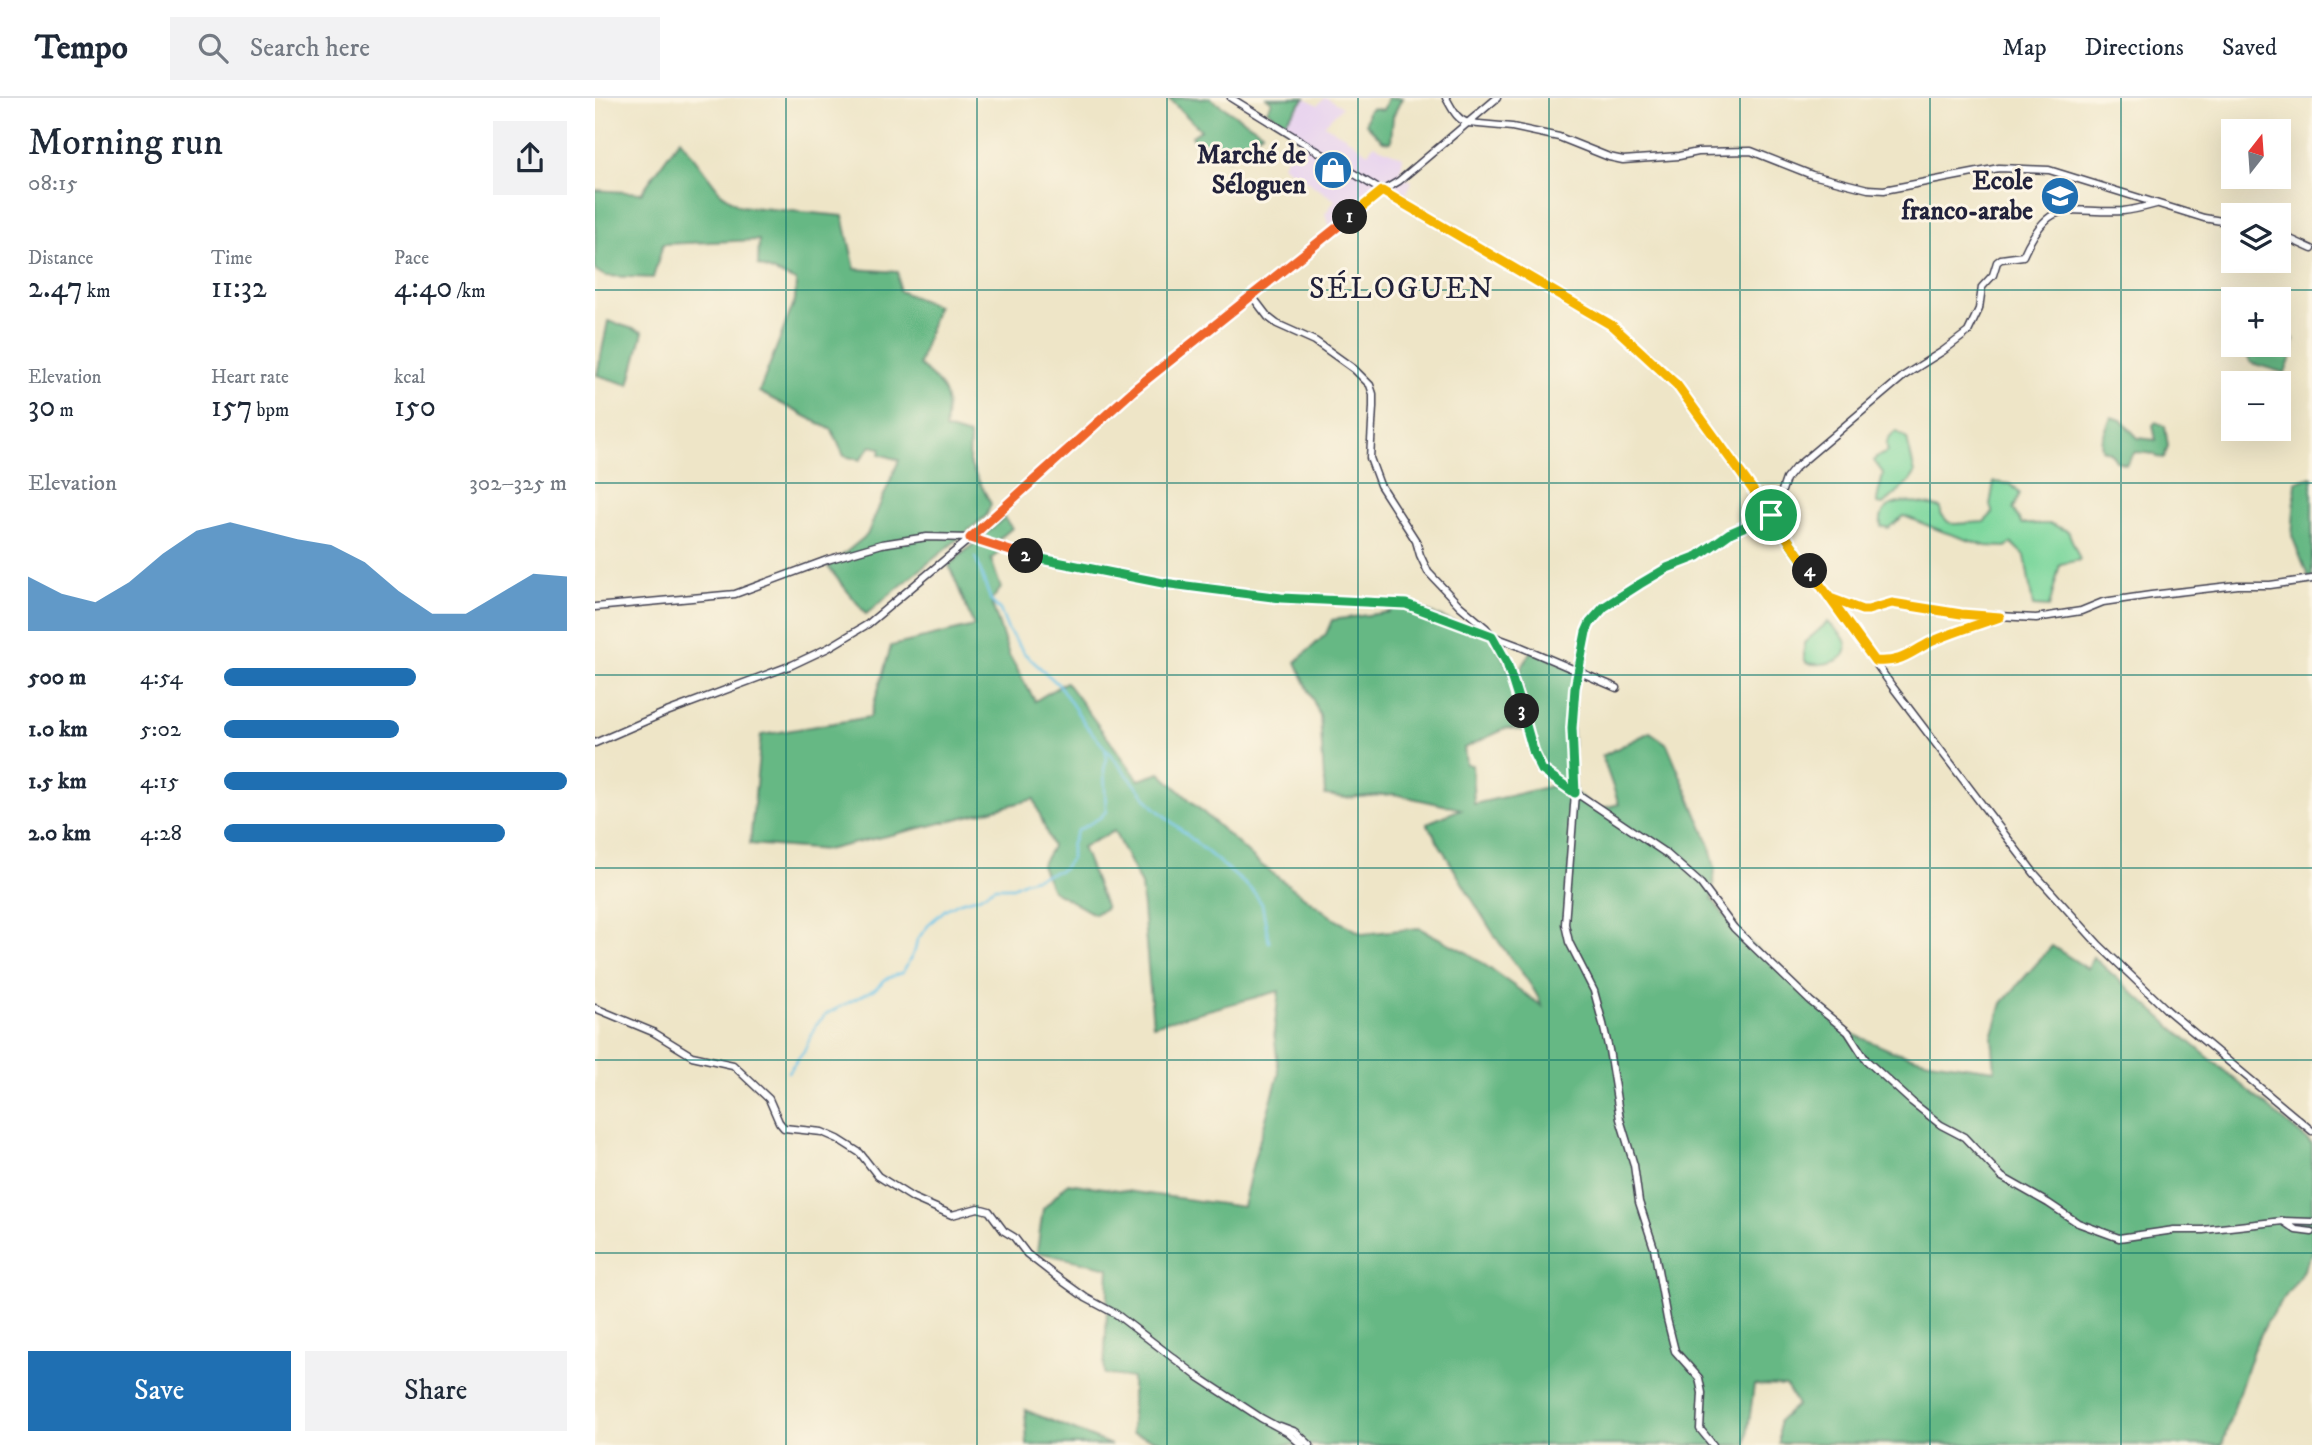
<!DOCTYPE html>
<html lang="en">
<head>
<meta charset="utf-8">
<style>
	:root { --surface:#fff; --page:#f2f2f3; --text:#1f2937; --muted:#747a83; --line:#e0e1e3; --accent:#1f6fb2 }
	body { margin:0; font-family:"IM FELL DW Pica",serif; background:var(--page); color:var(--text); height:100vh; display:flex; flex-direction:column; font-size:26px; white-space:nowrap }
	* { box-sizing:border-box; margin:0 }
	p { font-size:23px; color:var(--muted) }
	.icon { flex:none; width:38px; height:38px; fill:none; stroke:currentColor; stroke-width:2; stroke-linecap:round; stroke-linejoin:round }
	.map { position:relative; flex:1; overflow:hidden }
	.panel { display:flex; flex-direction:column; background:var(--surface); width:595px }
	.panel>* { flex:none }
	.needle { width:46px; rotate:17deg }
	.tools { position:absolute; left:1626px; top:21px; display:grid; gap:14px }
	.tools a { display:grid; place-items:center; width:70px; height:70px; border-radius:0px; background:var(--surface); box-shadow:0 7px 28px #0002; font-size:35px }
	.pin { position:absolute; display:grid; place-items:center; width:60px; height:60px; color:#fff; margin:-30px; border:4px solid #fff; border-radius:50%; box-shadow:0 2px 7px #0007 }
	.km { position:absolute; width:35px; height:35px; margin:-18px; border-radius:50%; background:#222; color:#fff; font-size:19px; line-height:35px; text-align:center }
	.round { display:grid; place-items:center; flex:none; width:74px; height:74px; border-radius:0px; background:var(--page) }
	.head { display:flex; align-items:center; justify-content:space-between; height:119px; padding:0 28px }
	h1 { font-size:38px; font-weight:600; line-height:52px }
	.figures { display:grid; grid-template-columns:repeat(3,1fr); gap:10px; height:119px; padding:7px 28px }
	.figures div { display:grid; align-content:center }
	.figures b { font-size:30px; font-weight:600 }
	.figures small { font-size:19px; font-weight:400 }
	.figures p { font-size:19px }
	.chart { height:196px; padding:14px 28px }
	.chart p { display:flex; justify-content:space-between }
	.chart svg { width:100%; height:126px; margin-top:7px; fill:var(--accent); opacity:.7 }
	.button { display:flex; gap:14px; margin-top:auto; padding:14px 28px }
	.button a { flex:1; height:80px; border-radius:0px; background:var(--accent); color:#fff; font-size:28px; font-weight:600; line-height:80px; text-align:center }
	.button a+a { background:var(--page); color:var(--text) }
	ul { padding:0 28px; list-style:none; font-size:23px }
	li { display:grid; grid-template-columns:112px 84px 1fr; align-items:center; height:52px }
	li i { height:18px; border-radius:9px; background:var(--accent) }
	header { display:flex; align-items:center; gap:42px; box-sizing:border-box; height:98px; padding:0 35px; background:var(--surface); border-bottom:2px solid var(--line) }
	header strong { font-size:33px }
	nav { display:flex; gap:38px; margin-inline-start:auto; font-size:24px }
	.search { width:490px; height:63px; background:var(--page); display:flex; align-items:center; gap:18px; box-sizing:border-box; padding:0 24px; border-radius:0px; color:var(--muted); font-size:26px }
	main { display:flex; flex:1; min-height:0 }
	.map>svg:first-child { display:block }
	.built { fill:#e7d2ef }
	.green { fill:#7dd79d; stroke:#507c6c; stroke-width:2 }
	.forest { fill:#66b884; stroke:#446d60; stroke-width:2; fill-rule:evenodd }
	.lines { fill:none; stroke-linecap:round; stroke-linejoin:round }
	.stream { stroke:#6bc3e8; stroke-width:2.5 }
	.street-casing { stroke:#413f50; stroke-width:9 }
	.street { stroke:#fff; stroke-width:6 }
	.split-1-casing { stroke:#fff; stroke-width:14 }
	.split-2-casing { stroke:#fff; stroke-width:14 }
	.split-3-casing { stroke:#fff; stroke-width:14 }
	.split-4-casing { stroke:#fff; stroke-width:14 }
	.split-5-casing { stroke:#fff; stroke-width:14 }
	.split-1 { stroke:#f5b400; stroke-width:9 }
	.split-2 { stroke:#f0652b; stroke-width:9 }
	.split-3 { stroke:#22a559; stroke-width:9 }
	.split-4 { stroke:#22a559; stroke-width:9 }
	.split-5 { stroke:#f5b400; stroke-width:9 }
	.grid { fill:none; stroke:#0f766e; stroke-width:2; stroke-opacity:0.55 }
	.labels { text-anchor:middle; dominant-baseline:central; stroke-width:6; stroke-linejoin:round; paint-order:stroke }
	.poi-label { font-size:26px; font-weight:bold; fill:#22223b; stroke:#fcf5e5; text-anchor:end }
	.quarter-label { font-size:30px; letter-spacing:2px; fill:#22223b; stroke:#fcf5e5 }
</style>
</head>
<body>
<header>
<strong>Tempo</strong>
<div class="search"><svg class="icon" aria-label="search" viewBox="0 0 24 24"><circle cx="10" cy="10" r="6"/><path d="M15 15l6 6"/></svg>Search here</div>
<nav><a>Map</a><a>Directions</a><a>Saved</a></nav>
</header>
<main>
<section class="panel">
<div class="head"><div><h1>Morning run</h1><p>08:15</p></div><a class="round"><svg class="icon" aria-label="share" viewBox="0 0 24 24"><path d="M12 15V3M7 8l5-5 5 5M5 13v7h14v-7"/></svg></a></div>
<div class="figures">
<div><p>Distance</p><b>2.47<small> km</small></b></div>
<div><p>Time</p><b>11:32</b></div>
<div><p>Pace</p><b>4:40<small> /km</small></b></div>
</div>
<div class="figures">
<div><p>Elevation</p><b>30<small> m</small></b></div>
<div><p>Heart rate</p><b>157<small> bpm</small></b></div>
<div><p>kcal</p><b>150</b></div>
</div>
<div class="chart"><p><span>Elevation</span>302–325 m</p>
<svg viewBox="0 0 160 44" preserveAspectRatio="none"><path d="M0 44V25L10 31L20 34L30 27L40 17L50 9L60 6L70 9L80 12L90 14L100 20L110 30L120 38L130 38L140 31L150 24L160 25V44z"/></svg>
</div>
<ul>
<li><b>500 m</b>4:54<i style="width:56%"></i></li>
<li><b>1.0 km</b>5:02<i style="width:51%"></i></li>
<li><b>1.5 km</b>4:15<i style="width:100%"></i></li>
<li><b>2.0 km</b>4:28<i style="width:82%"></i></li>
</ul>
<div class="button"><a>Save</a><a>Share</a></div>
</section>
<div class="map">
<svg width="1717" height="1347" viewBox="0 0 1717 1347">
	<rect width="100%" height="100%" fill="#fcf5e5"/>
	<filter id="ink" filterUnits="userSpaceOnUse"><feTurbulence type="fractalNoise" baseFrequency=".0143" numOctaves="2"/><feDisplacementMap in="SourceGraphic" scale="14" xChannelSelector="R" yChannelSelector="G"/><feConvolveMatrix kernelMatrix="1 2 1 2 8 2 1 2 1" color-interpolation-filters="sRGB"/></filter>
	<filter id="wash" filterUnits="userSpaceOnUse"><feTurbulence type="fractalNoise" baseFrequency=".00686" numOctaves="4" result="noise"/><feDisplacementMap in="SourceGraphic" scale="28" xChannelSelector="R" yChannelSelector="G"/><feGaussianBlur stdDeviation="1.57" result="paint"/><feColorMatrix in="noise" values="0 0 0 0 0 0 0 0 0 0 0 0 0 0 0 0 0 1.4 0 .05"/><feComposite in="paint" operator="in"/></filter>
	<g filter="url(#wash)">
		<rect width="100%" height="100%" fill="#eee5c7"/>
		<polygon class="built" points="710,0 723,7 729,0 732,0 747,9 729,27 748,37 773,55 778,47 808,59 805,78 817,83 811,97 787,93 737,133 730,116 740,102 687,67 707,37 689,25"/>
		<g class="green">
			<path d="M1301,333l11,8 8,34 -4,7 -28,25 -6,-1c0,-11 5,-20 6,-31l-9,-12 2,-4 12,-5c-3,-10 -1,-14 8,-21z"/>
			<path d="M1399,384l17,2 9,10 -7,15 9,15h29l17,7 12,29 -20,4 -11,43 -16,-1 -8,-50 -14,-13 -5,4 -20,-1 -42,-14 -40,-16 -16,12 -7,-2c-4,-33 42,-24 60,-18v6l7,8 6,2 30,-2 9,-9 -3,-8z"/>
			<path d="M1233,524c5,6 17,13 18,22 4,19 -25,22 -39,19l-3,-5v-15z"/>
		</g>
		<g class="forest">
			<polygon points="573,0 614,0 667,34 633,61 619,52 607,56 597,38 606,32"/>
			<polygon points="672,0 710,0 689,25 672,12 677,4"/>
			<polygon points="793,0 807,0 798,18 796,44 788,43 771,26 773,13 778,10 788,12"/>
			<path d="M85,41l41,54 19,13 103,10 12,53 43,3 1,19 38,15 -18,59c28,24 30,27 26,64l25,7 -1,26 22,42 -5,12 -120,98 -38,-47 39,-32 32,-75 -19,-6 1,-6 -10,-2 -11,14 -16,-4 -12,-26 -73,-38 36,-92 1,-19 -38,-16 1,-25 -96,4 -10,34 -48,-2 -10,-6v-80l46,3z"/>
			<polygon points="13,223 48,234 34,287 2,277"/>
			<polygon points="1684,230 1685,236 1699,241 1697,257 1690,275 1656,265 1653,260 1655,247 1684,247"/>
			<polygon points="1516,319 1526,322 1543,340 1561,342 1558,327 1561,324 1570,329 1573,348 1569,360 1562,359 1560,356 1540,354 1531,366 1521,363 1516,355 1507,351 1506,343"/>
			<polygon points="1717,379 1717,486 1716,486 1697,438 1701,384"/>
			<path d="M409,420l8,10 -13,11 5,10 -13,10 10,29 -10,13 18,54 26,46 31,-19 73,98 21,-7 100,91 76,56 27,14 56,-6 49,25 74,53c-10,-25 -31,-45 -45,-67 -25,-38 -47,-77 -70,-116l34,-14 -67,-15 -48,4 -21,-3 -5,-79 -24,-54 30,-28 6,-14 57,-8 6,-8h11l86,32 23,45 16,-31 47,20 -6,58 3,65 24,16 20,-5 -17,-48 48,-24 17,12 42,99 6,25 -3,31 22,29 114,104 44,19 37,10 66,9 -3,-33 10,-34 50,-57 36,23 5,-12 79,70 140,117v109l-14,26 -30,41 -15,30 -31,95 -443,-2v-22l18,-16 -11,-19 -32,-1 -8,60h-574l-40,-12v-55l-28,-4 5,-106 -72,-16 6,-43 25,-26 175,24 10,-44 26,-89 -5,-42 5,-41 -126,34 -12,-140 -27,-54 -32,16 24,61 -12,6 -42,-24 -11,-25 11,-18 -18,-48 -105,27 -103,24 -76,-6 11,-109 109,-18 21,-71 83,-20 -25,-61zM912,630l20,3 15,39 18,14 -86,20 -2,-39 -6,-1 -2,-16z"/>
			<polygon points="430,1312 516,1347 432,1347"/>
		</g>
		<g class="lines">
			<g class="stream">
				<polyline points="381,460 396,503 405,512 413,532 430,556 464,587 490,626 559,709 657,792 667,806 674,844"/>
				<polyline points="193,974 209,953 221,927 231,916 280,891 291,881 308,874 320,852 322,842 335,825 351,811 365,804 384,799 400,789 418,789 430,783 466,772 476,761 476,748 482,733 506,719 511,713 509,671 512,661 510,650"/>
			</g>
		</g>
	</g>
	<g filter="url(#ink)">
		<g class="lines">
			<g class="street-casing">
				<g id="street">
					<polyline points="636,0 787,93 1018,228 1082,287 1297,588 1439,775 1504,847 1572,912 1717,1033"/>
					<path d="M851,0c6,10 10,21 22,25l44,4 47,10 50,20 14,3 56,-4 19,-4 53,-1 61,24 56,14 16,1 115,-22 50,2 155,48 29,5"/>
					<polyline points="1684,136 1717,151"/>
					<polyline points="657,198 673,219 682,226 720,243 759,271 775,287 778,296 778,309 775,360 785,387 821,443 825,457 833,474 865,508 891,530 903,545 922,591 939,656 947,672 1072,756 1106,786 1139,830 1215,903 1253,934 1271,962 1317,1004 1346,1027 1369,1039 1407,1079 1453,1105 1483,1125 1524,1140 1579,1132 1608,1132 1688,1123 1701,1132 1717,1134"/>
					<polyline points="1237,501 1267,512 1273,512 1298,505 1366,516 1441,520 1486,513 1508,504 1556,497 1643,487 1675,487 1717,481"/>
					<polyline points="0,509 140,496 232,462 287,446 332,439 375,440 436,459 568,485 686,500 811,506 924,548 1022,590"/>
					<path d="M1280,563c30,2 32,-8 56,-19 20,-10 43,-16 64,-23"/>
					<polyline points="0,645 69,615 197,567 233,550 273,526 383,434 541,290 787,93 804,83 902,0"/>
					<polyline points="0,910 58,934 97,958 138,967 174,1001 184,1024 189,1030 227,1034 243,1041 265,1055 283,1078 318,1100 357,1117 383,1110 394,1113 409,1133 419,1139 432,1156 459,1177 491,1200 521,1216 602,1278 666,1320 692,1334 707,1347"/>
					<polyline points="1688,1123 1717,1124"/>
					<polyline points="685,1328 701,1334 715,1347"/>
					<path d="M1118,1347l-13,-16 2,-36 -3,-15 -24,-27 -8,-32 -13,-71 -15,-46 -5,-37 -14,-46 -11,-69 -6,-26 -9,-33 -25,-49 -4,-18 10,-131 -3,-65 3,-40 11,-56 4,-9 14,-16 36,-23 27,-16 31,-12 32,-23 41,-18 5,-7 10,-29 9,-11 110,-93 38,-24 25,-19 11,-23 3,-22 11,-12 4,-13 4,-3 22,-3c28,-62 45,-42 100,-45 11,-1 22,-4 33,-7"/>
				</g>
			</g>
			<use href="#street" class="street"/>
		</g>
	</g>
	<g class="lines" filter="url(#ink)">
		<g class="split-1-casing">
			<polyline id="split-1" points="755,119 787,93 1018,228 1082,287 1176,417"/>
		</g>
		<g class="split-2-casing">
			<polyline id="split-2" points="431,458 375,440 541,290 755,119"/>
		</g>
		<g class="split-3-casing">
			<polyline id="split-3" points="431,458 568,485 686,500 811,506 897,538 912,565 927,613"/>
		</g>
		<g class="split-4-casing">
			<polyline id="split-4" points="927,613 939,656 947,672 980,695 977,630 980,590 991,534 995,525 1009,509 1045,486 1072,470 1103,458 1135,435 1176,417 1215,473"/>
		</g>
		<g class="split-5-casing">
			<path id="split-5" d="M1176,417c34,49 69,98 104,146 27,2 34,-8 56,-19 22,-10 46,-17 69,-25l-39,-3 -69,-11 -24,7h-6l-32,-12 -20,-27"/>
		</g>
		<use href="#split-1" class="split-1"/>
		<use href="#split-2" class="split-2"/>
		<use href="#split-3" class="split-3"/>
		<use href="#split-4" class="split-4"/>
		<use href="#split-5" class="split-5"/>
	</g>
	<path class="grid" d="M191,0v1347M382,0v1347M572,0v1347M763,0v1347M954,0v1347M1145,0v1347M1335,0v1347M1526,0v1347M0,192h1717M0,385h1717M0,577h1717M0,770h1717M0,962h1717M0,1155h1717"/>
	<defs>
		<g id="shop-disc" transform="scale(2.0125)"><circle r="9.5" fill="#1f6fb2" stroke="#fcf5e5"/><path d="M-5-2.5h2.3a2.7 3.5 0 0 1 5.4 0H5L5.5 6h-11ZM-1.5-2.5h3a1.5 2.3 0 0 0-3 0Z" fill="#fff"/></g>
		<g id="school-disc" transform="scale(2.0125)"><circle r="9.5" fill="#1f6fb2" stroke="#fcf5e5"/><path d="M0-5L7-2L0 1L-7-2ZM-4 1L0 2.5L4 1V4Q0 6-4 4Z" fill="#fff"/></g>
	</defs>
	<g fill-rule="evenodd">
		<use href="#shop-disc" x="738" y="72"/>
		<use href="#school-disc" x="1465" y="98"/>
	</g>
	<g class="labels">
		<g class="poi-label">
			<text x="711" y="57">Marché de<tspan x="711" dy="30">Séloguen</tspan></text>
			<text x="1438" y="83">Ecole<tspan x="1438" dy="30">franco-arabe</tspan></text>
		</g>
		<g class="quarter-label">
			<text x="807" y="191">SÉLOGUEN</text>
		</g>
	</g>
</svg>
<div class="tools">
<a><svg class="needle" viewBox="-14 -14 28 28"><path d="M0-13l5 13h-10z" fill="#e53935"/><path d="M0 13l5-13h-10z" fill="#747a83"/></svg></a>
<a><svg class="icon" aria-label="layers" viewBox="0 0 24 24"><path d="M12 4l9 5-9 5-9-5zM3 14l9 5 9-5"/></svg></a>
<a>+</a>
<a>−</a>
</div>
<div class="pin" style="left:1176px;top:417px;background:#1e9e55"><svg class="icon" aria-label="arrive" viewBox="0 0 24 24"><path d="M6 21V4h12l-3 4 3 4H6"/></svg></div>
<b class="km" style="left:755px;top:119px">1</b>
<b class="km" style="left:431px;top:458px">2</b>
<b class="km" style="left:927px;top:613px">3</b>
<b class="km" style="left:1215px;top:473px">4</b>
</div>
</main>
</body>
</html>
